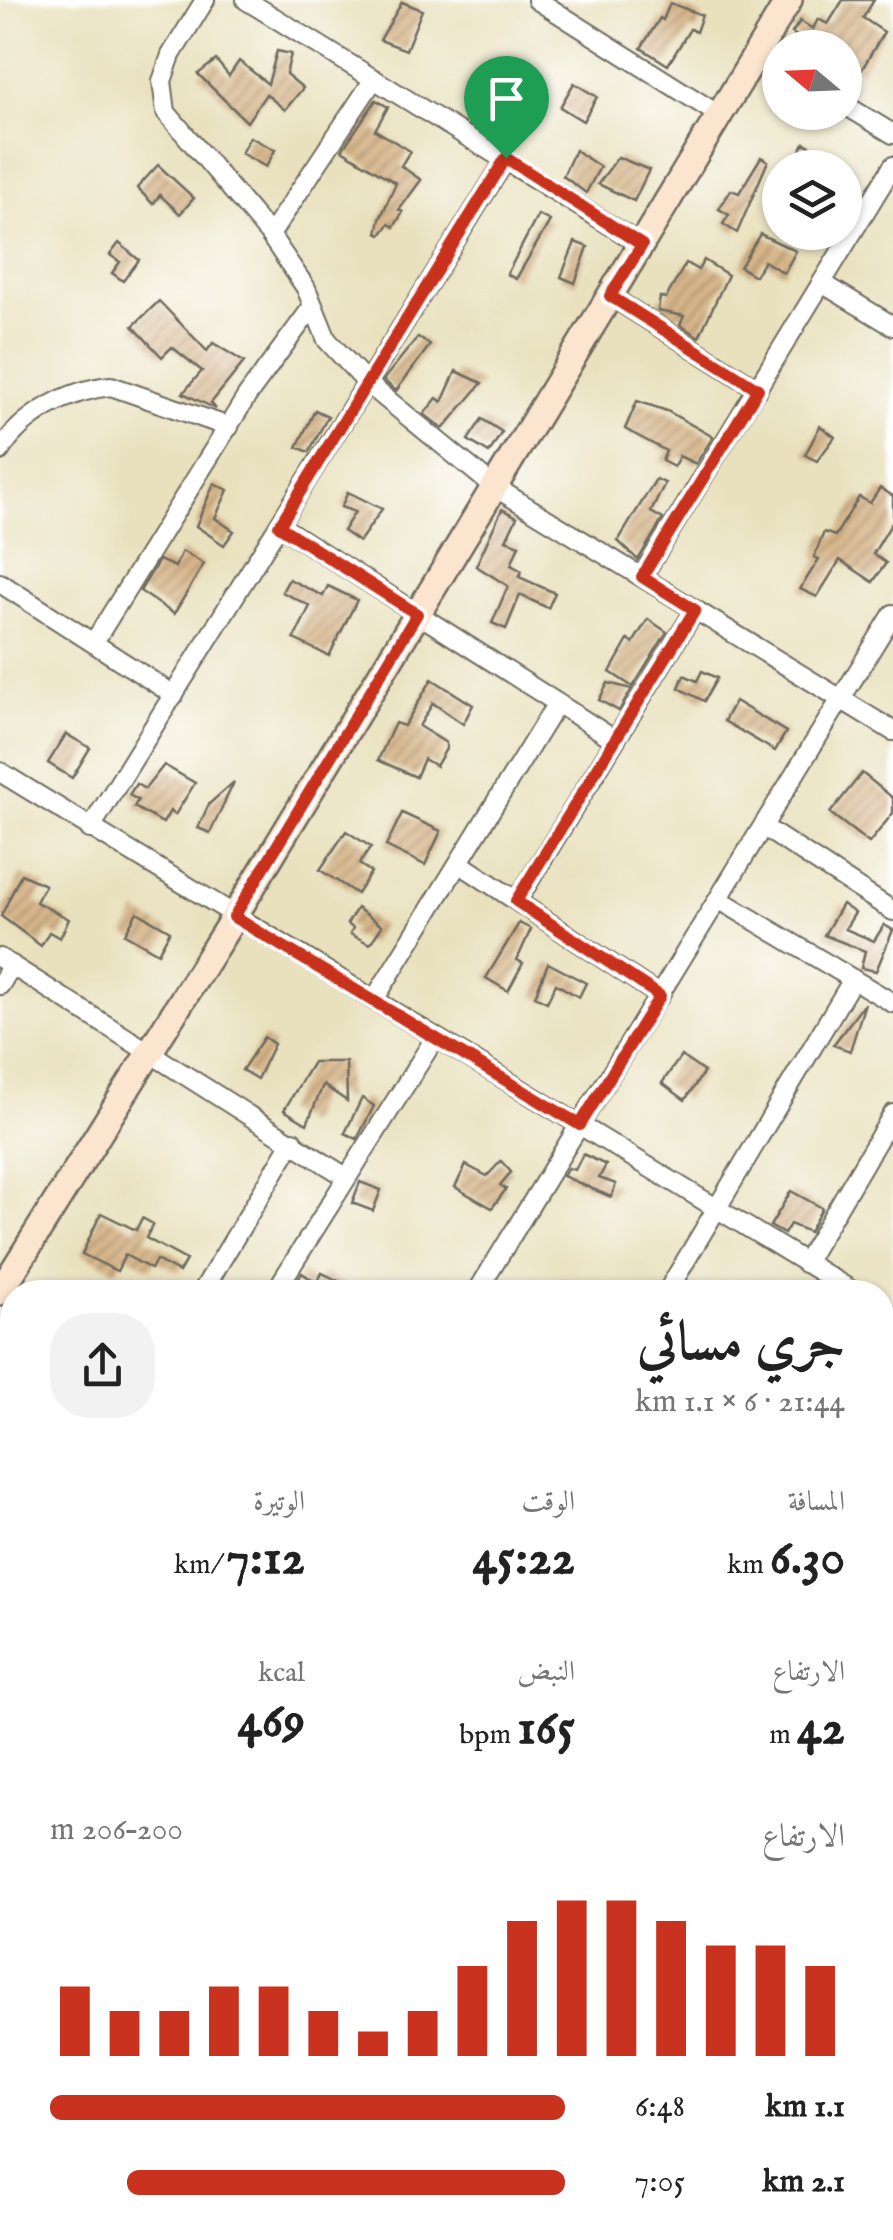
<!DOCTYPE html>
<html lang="ar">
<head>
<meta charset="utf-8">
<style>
	:root { --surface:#fff; --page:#f2f2f2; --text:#222; --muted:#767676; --accent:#c8321e }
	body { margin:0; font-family:"IM FELL English",Amiri,serif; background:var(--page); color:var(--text); direction:rtl; height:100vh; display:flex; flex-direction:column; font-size:38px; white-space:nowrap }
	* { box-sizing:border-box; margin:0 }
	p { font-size:32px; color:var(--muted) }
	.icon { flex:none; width:55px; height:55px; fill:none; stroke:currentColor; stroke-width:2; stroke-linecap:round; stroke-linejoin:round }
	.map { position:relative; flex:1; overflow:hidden; direction:ltr }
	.side { position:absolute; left:0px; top:1280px; width:895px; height:960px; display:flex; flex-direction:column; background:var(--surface); border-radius:40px 40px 0 0; box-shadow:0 2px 8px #0004; direction:rtl }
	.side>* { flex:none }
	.needle { width:65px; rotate:289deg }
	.fabs { position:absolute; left:762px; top:30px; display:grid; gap:20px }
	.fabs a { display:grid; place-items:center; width:100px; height:100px; border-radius:50%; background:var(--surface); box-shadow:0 2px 8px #0004; font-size:50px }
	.pin { position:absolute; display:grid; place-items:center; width:85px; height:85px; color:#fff; margin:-102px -42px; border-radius:50% 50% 50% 0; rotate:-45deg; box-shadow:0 0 10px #0007 }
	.pin .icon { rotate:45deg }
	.round { display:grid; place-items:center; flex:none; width:105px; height:105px; border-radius:40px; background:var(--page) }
	.headline { display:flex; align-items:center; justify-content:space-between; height:170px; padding:0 50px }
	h1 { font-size:55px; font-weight:700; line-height:75px }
	.metrics { display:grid; grid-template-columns:repeat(3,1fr); gap:15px; height:170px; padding:10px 50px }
	.metrics div { display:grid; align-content:center }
	.metrics b { font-size:50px; font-weight:700 }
	.metrics small { font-size:28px; font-weight:400 }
	.metrics p { font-size:28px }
	.chart { height:280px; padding:20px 50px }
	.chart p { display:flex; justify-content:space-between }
	.chart svg { width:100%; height:180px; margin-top:10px; stroke:var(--accent); stroke-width:6 }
	ul { padding:0 50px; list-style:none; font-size:32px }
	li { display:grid; grid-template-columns:160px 120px 1fr; align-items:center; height:75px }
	li i { height:25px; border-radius:12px; background:var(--accent) }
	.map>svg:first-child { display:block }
	.building { fill:url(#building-hatch) }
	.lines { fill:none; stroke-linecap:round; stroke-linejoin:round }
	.street-casing { stroke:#6e6b5e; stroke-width:22 }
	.secondary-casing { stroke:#6e6b5e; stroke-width:30 }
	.street { stroke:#fff; stroke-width:18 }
	.secondary { stroke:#fce5cf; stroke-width:25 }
	.route-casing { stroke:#fff; stroke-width:20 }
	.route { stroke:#c8321e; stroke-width:12 }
</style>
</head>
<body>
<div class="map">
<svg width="893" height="2240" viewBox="0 0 893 2240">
	<defs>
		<pattern id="building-hatch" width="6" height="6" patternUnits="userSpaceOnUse" patternTransform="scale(2.5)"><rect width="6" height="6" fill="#d7b68a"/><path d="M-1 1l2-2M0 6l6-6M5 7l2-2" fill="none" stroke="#af9471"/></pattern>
	</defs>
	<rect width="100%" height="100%" fill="#fff"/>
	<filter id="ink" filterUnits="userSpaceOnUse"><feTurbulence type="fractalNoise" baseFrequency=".01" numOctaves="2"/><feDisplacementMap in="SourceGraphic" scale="20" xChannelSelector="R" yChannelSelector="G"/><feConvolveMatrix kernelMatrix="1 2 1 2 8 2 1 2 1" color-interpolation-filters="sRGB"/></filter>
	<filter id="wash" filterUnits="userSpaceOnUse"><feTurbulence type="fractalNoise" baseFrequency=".0048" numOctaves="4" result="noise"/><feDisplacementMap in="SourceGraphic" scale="40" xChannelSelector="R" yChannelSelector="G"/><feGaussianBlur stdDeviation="2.25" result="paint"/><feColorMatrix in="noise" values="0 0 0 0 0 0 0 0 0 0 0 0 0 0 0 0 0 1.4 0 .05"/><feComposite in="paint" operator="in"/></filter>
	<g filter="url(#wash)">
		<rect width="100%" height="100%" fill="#e9e1be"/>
		<g id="blocks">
			<g class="building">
				<polygon points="843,0 874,0 863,18 884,32 861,71 845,61 845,48 815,48 792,33 800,21 813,29 818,19 828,24"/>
				<polygon points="402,2 422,10 406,50 380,40"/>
				<polygon points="670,3 702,15 696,32 690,29 668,65 641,48 660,18 663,20"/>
				<polygon points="277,51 291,54 286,74 303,88 285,110 266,94 247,122 198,74 216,60 229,76 239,61 268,84"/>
				<polygon points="574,83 597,97 583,121 560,107"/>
				<polygon points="376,100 388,107 375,130 410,151 401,166 421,180 399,210 403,212 394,227 389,224 381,235 377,233 380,219 396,183 342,150"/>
				<polygon points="250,137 275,150 266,167 241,153"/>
				<polygon points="804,143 856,168 792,168"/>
				<polygon points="575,150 600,167 586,193 563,176"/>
				<polygon points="618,157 649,170 634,201 598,184"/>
				<polygon points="761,157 768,161 737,233 723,224 729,215 719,209 731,190 739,193"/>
				<polygon points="158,165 194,198 180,214 160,195 153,204 137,188"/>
				<polygon points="538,215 550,221 516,279 507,274"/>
				<polygon points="760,234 796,251 784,273 764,261 755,276 740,267"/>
				<polygon points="575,242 588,247 575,283 561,277"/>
				<polygon points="119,243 139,260 123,281 112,273 120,262 110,255"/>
				<polygon points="704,260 728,275 699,337 680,325 684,316 658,311 660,297 666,298 686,263 698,270"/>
				<polygon points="159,301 207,351 213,343 244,362 211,403 216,409 183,393 202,371 172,347 162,357 133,326"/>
				<polygon points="418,337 430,345 396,391 383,380"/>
				<polygon points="456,371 482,383 443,429 424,414 437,398 442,402"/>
				<polygon points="637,401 667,411 713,437 696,464 679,456 674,467 662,461 666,451 625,429"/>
				<polygon points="315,410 328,416 309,452 297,447"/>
				<polygon points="482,419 502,432 489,453 468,440"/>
				<polygon points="820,426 835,437 817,461 805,455"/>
				<polygon points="656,479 665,483 651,512 663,519 638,560 618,541"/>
				<polygon points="214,483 228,490 215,518 234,531 224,545 196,526"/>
				<polygon points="880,488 893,496 893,521 873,554 886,563 873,582 840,560 817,597 800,589 819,559 814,557 824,532 835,536 859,497 870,503"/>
				<polygon points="348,492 382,509 359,542 343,531 355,512 341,507"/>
				<polygon points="502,509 517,517 506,540 519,545 511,565 522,571 519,577 555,593 548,608 520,595 506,629 492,623 508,586 476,566"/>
				<polygon points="182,551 204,564 174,614 140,591 159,560 175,567"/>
				<polygon points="289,579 323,596 328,586 357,600 329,656 294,639 310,606 282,592"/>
				<polygon points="648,619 667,632 633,687 610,672 628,640 633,643"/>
				<polygon points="702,671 717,678 704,701 679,688 684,675 697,681"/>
				<polygon points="432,679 473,705 463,724 433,703 419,726 446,743 446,749 436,766 424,759 416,777 378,760 395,723 404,726"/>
				<polygon points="608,683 632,689 619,711 599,700"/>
				<polygon points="735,701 786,732 775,751 724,721"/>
				<polygon points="66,734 90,748 72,778 48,763"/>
				<polygon points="164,765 195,783 175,815 170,811 163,823 134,807 138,800 129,795 136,784 145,789"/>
				<polygon points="862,773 893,798 893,813 869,843 830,813"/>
				<polygon points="234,782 210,833 198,828 209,804"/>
				<polygon points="402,813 441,831 425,865 386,846"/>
				<polygon points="346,831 371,847 359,864 371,872 357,894 320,870"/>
				<polygon points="21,874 45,885 36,902 69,919 60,938 49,932 41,946 1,916"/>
				<polygon points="842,904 855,913 845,929 874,941 884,925 893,930 876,971 861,968 865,951 824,935"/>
				<polygon points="357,908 382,926 370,944 350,934 353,928 347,924"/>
				<polygon points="137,912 170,931 158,953 125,934"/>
				<polygon points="519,923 531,929 517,960 523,963 508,991 486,978"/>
				<polygon points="548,963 586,983 579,997 556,984 547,1002 535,996"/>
				<polygon points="865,1003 850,1051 833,1045"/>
				<polygon points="264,1037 274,1044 257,1079 242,1070"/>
				<polygon points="681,1056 704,1072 685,1100 662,1083"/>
				<polygon points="313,1062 346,1062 347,1101 323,1085 307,1124 284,1110"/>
				<polygon points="362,1098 374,1106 357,1139 345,1133"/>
				<polygon points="583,1154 606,1165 599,1178 616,1184 611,1197 563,1176 568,1168 575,1170"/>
				<polygon points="501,1161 511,1172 500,1185 506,1189 492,1208 455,1187 466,1165 487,1176"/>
				<polygon points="360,1182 381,1190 373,1211 352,1203"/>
				<polygon points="791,1191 822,1208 809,1232 790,1224 784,1234 770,1226"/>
				<polygon points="101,1213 136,1230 142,1218 153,1224 146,1238 186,1260 179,1272 156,1260 151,1269 125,1255 117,1271 82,1254"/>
				<polygon points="302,1273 317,1283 322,1273 361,1292 307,1292 295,1284"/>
			</g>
		</g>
	</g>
	<g filter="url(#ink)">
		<use href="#blocks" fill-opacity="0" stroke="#6e6b5e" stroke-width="2.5"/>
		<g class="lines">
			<g class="street-casing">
				<g id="street">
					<polyline points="205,0 171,55 162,81 166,112 270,235 306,288 327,340 367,383 493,486 893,731"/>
					<polyline points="246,0 642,245"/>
					<polyline points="537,0 719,115"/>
					<polyline points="758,52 780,65"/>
					<polyline points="845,105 893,134"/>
					<polyline points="270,235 374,79"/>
					<polyline points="822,283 893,326"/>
					<polyline points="610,296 758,389"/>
					<path d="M0,451c22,-36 69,-61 111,-65l118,41"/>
					<polyline points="279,525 615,740"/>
					<polyline points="642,577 893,166"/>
					<polyline points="0,583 174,695"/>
					<polyline points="94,642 247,396 313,306"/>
					<polyline points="0,772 854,1292"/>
					<polyline points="765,828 893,911"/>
					<polyline points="90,829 506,159"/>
					<polyline points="459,863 660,996"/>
					<polyline points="720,900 893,1003"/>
					<polyline points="517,901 695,610"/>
					<polyline points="0,958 346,1177"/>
					<polyline points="0,985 12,965"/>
					<polyline points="374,1000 557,703"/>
					<polyline points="805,1263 893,1114"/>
					<polyline points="202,1292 293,1141"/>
					<polyline points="275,1292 435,1038"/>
					<polyline points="477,1292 893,614"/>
					<polyline points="667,1292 853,979"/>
					<polyline points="882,1311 893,1317"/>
					<polyline points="0,1375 12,1382"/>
					<polyline points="882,1572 893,1556"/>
					<polyline points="0,1620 12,1600"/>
					<polyline points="882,1726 893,1732"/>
					<polyline points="0,1737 12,1717"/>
					<polyline points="882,1914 893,1921"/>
					<polyline points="0,2050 12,2029"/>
					<polyline points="882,2100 893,2107"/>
					<polyline points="0,2153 12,2160"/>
					<polyline points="882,2199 893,2183"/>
					<polyline points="131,2228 151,2240"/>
					<polyline points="478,2240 486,2228"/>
					<polyline points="673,2240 681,2228"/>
					<polyline points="857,2240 865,2228"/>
				</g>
			</g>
			<g class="secondary-casing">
				<g id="secondary">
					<polyline points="0,1292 234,917 789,0"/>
					<polyline points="0,1978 12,1985"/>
					<polyline points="392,2228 413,2240"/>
				</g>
			</g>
			<use href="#street" class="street"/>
			<use href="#secondary" class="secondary"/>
		</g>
	</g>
	<g class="lines" filter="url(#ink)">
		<g class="route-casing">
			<polygon id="route" points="506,158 642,245 610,296 758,389 642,577 695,610 516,901 660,996 580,1125 234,917 417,614 279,526"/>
		</g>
		<use href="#route" class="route"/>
	</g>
</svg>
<div class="fabs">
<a><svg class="needle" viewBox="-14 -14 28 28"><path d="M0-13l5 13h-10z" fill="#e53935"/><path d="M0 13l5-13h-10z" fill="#767676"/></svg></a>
<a><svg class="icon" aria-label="layers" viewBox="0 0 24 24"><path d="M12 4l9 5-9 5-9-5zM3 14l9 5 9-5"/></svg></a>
</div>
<div class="pin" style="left:506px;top:158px;background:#1e9e55"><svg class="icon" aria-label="arrive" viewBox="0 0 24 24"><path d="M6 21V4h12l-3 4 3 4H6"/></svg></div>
<section class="side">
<div class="headline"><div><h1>جري مسائي</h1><p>21:44 · 6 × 1.1 km</p></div><a class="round"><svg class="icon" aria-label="share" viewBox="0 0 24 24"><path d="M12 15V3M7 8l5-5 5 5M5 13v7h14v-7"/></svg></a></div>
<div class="metrics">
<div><p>المسافة</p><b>6.30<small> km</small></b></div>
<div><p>الوقت</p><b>45:22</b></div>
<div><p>الوتيرة</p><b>7:12<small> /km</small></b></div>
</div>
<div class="metrics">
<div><p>الارتفاع</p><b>42<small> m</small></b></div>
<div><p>النبض</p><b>165<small> bpm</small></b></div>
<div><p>kcal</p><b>469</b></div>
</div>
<div class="chart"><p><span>الارتفاع</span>200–206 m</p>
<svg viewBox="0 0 160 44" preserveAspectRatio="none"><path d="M5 44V27M15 44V33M25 44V33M35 44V27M45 44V27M55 44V33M65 44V38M75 44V33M85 44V22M95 44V11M105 44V6M115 44V6M125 44V11M135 44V17M145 44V17M155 44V22"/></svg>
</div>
<ul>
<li><b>1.1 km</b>6:48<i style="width:100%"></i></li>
<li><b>2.1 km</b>7:05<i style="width:85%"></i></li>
</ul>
</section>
</div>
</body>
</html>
